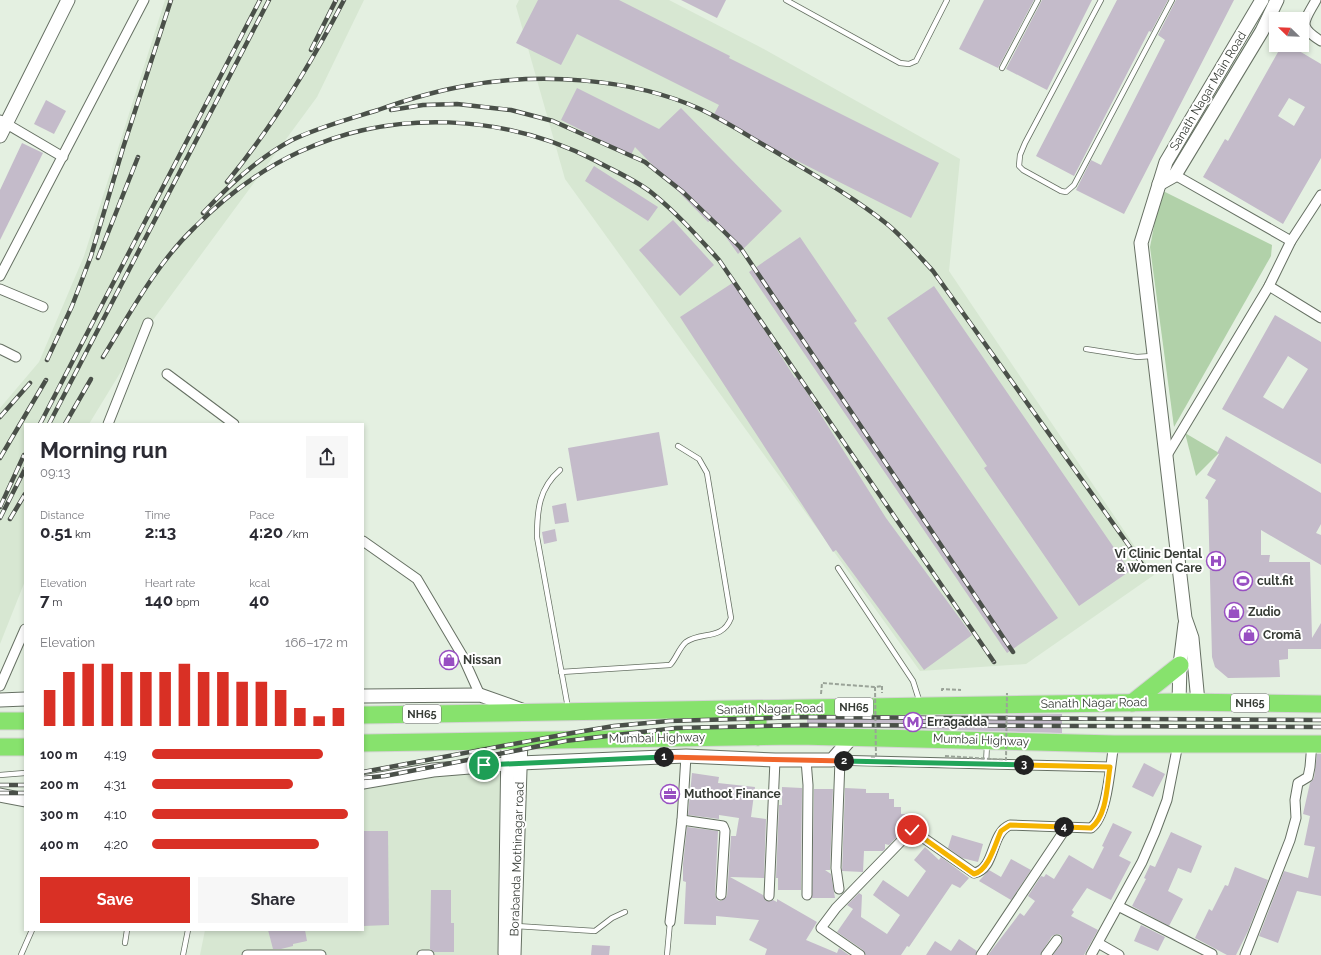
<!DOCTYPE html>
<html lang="en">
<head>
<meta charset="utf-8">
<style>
	:root { --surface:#fff; --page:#f7f7f7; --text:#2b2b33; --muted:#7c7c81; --accent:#d93025 }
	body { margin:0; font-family:Raleway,sans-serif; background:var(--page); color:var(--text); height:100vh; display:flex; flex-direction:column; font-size:15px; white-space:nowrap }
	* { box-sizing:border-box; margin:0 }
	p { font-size:13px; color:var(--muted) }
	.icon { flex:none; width:22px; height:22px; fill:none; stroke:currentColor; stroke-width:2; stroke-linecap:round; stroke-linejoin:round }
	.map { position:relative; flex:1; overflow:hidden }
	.side { position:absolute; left:24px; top:423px; width:340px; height:508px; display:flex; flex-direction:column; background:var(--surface); border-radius:0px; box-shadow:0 2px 6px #0003 }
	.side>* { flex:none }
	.needle { width:26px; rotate:293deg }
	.buttons { position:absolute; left:1269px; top:12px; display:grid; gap:8px }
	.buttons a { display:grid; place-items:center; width:40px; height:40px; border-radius:0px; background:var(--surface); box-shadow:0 2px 6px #0003; font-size:20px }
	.pin { position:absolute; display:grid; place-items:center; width:34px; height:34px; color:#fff; margin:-17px; border:2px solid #fff; border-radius:50%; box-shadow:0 1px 4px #0007 }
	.km { position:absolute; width:20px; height:20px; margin:-10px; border-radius:50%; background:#222; color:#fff; font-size:11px; line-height:20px; text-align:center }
	.round { display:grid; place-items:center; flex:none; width:42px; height:42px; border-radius:0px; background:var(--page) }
	.headline { display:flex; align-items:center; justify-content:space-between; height:68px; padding:0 16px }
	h1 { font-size:22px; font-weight:700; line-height:30px }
	.metrics { display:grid; grid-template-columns:repeat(3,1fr); gap:6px; height:68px; padding:4px 16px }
	.metrics div { display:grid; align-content:center }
	.metrics b { font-size:17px; font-weight:700 }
	.metrics small { font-size:11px; font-weight:400 }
	.metrics p { font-size:11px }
	.chart { height:112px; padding:8px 16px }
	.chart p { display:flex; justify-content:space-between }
	.chart svg { width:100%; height:72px; margin-top:4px; stroke:var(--accent); stroke-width:6 }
	.cta { display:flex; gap:8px; margin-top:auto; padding:8px 16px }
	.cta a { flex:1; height:46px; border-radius:0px; background:var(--accent); color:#fff; font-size:16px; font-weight:700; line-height:46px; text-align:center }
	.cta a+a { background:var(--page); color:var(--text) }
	ul { padding:0 16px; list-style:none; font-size:13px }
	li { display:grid; grid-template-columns:64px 48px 1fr; align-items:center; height:30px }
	li i { height:10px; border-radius:5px; background:var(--accent) }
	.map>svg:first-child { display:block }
	.built { fill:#d7e7d2 }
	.green { fill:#b1d1a9 }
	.building { fill:#c4bbca; fill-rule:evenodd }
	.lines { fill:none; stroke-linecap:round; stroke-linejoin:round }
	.lane-casing { stroke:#667063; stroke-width:6 }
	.street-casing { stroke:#667063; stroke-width:11 }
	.secondary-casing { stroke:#667063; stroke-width:15 }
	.highway-casing { stroke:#d3d4d3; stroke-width:19 }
	.path { stroke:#9aa398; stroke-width:2; stroke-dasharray:4 2; stroke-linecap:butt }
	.lane { stroke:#fff; stroke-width:4.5 }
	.street { stroke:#fff; stroke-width:9 }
	.secondary { stroke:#fff; stroke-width:13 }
	.highway { stroke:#87e26d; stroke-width:17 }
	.rail-casing { stroke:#4a5049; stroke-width:4.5 }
	.rail { stroke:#fff; stroke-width:3; stroke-dasharray:9; stroke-linecap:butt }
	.path-bridge { stroke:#9aa398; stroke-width:2; stroke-dasharray:4 2; stroke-linecap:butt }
	.split-1-casing { stroke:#fff; stroke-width:8 }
	.split-2-casing { stroke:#fff; stroke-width:8 }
	.split-3-casing { stroke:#fff; stroke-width:8 }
	.split-4-casing { stroke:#fff; stroke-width:8 }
	.split-5-casing { stroke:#fff; stroke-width:8 }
	.split-1 { stroke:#22a559; stroke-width:5 }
	.split-2 { stroke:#f0652b; stroke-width:5 }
	.split-3 { stroke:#22a559; stroke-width:5 }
	.split-4 { stroke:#f5b400; stroke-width:5 }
	.split-5 { stroke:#f5b400; stroke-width:5 }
	.labels { text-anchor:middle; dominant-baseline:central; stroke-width:4; stroke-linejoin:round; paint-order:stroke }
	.shield { fill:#fff; stroke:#737672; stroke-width:1 }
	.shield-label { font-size:11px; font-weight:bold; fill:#373c36 }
	.street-label { font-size:12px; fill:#373c36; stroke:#fff }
	.poi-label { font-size:12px; font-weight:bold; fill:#373c36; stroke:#fff; text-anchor:start }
</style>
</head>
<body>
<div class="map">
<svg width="1321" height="955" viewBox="0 0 1321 955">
	<rect width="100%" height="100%" fill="#e4f0e1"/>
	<g class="built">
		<polygon points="165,0 364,0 317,97 150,324 89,424 25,424 25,581 0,644 0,408 39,362 84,256"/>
		<polygon points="519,0 669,0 760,47 960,159 949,271 1154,575 1026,664 920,671 565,179 516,6"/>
		<polygon points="503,768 503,955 200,955 205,930 363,930 363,777"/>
	</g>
	<g class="green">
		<polygon points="1161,190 1272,245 1271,256 1174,427 1150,247"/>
		<polygon points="1185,433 1219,453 1196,476"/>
	</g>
	<g class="building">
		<polygon points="538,0 619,0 730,56 729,58 939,163 911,218 712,118 719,105 577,34 561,65 516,43"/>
		<polygon points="681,0 726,0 717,18"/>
		<polygon points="984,0 1034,0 998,68 959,49"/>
		<polygon points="1042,0 1092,0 1047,90 1006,69"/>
		<polygon points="1117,0 1168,0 1151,32 1149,31 1074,176 1036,156"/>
		<polygon points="1176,0 1234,0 1124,214 1076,190 1091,160 1101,165 1165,40 1158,35"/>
		<path d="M1282,45h7l32,19v94l-38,66 -80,-47 22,-38 3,2zM1289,98l16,9 -11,19 -16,-10z"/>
		<polygon points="577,88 659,129 681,108 782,211 738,254 713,219 708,222 635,147 631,155 561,120"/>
		<polygon points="46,100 66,111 54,134 34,124"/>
		<polygon points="22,143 43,153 0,240 0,190"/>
		<polygon points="594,166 658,207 648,221 585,181"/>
		<polygon points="673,220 714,265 680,296 639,250"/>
		<polygon points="800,237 857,321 854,323 1058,618 1007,653 749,272"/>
		<polygon points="734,282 795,378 797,377 886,518 972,635 924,670 836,550 833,552 680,317"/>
		<polygon points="934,286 1130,571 1079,606 984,468 987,466 887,318"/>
		<path d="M1275,315l46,27v122l-99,-55zM1288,356l20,13 -25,40 -20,-12z"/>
		<polygon points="659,432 668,485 577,501 568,448"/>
		<polygon points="1226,436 1321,493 1321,524 1316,533 1321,535 1321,565 1261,530 1261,555 1270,555 1269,562 1310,562 1312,638 1321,623 1321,649 1288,649 1288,659 1279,660 1280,677 1228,678 1215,667 1212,657 1208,500 1205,498 1216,480 1207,475 1219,454 1217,453"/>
		<polygon points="566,503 569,522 555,524 552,506"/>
		<polygon points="555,529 557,541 544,544 542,532"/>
		<polygon points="1062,714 1062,733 807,726 807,718"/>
		<polygon points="1317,754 1321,754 1321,896 1297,891 1278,943 1259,936 1284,871 1308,878 1315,847 1304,845 1310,816 1303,814 1310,783 1314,778"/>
		<polygon points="1144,763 1165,774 1153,797 1132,787"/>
		<polygon points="692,773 719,777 718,783 755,787 751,817 766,819 764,878 730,877 763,895 766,901 773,900 777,902 777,899 817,922 806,940 837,953 839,948 849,955 765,955 767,949 749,940 759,920 716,916 716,925 684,924 686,882 683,881 683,864 687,827 718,831 715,895 717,900 721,901 727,896 731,836 736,836 739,818 719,815 719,819 688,815"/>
		<polygon points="782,787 802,788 801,890 778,890 778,878 776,878 779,805 782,805"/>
		<polygon points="845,788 866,789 866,793 889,793 889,799 894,799 894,807 901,807 901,814 905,814 904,820 908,820 908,825 902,829 902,832 898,834 898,836 889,845 885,844 885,849 883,851 864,851 863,872 842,871"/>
		<polygon points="814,789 833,789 830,870 825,870 831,874 835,898 812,898"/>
		<polygon points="1113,823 1132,832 1119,856 1131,862 1111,900 1087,888 1072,910 1074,912 1071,916 1098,930 1084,955 1053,955 1063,941 1061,935 1057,934 1052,936 1040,955 988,955 1020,913 1024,916 1035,901 1028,896 1041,876 1044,877 1046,874 1054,879 1069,855 1093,869 1104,847 1102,846"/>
		<polygon points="363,831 388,831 389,925 363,926"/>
		<polygon points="1171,832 1202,846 1191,873 1178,868 1168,891 1183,899 1169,926 1132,906 1146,879 1144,878 1150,865 1155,867"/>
		<polygon points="952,835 983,844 978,862 962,858 948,848"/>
		<polygon points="925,847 939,860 941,857 969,878 960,888 952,884 909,947 907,946 901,955 866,955 863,950 837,932 853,909 847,905 859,893 862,895 861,917 887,934 900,915 873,895 883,880 908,897 926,871 914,860"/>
		<polygon points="1011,859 1031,870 1011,900 979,881 989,870 1001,877"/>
		<polygon points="1235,867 1268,880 1248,931 1236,955 1227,955 1195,938 1209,909 1212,911 1225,885 1228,886"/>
		<polygon points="431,890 451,890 451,923 454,923 454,952 434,952 430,949"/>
		<polygon points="1141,925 1165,937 1158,951 1134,941"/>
		<polygon points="268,930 305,930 307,941 293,944 293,946 281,949 273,949"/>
		<polygon points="959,939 977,951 975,955 926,955 935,941 951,951"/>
		<polygon points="592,945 610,946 609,955 591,955"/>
	</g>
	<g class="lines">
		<g class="lane-casing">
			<g id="lane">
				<polyline points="786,0 900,63 909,64 916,61 947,0"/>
				<polyline points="1101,0 1025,143 1020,155 1019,166 1023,170 1061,191 1066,192 1074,185 1172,0"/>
				<polyline points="1002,68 1038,0"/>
				<polyline points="1086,349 1137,357 1152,356"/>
				<path d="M560,470c-21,18 -23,40 -23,67l31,171"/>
				<polyline points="838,568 913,681 920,703"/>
				<path d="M561,672l109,-7c6,-6 9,-17 16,-23 16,-11 36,-1 45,-24l-24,-145 -8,-14 -21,-13"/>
				<polyline points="986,764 987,744"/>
				<polyline points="0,775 25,773"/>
				<polyline points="516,926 595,931 612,918 625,912"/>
				<polyline points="125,943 127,930"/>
				<polyline points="21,955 32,930"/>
				<polyline points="183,955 188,930"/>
				<polyline points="667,955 670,922"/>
			</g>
		</g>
		<g class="street-casing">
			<g id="street">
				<path d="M1316,0c-12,22 -19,26 5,41"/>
				<polyline points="0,120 63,157"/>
				<polyline points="1175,175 1291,241"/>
				<polyline points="0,276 144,0"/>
				<polyline points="1269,286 1321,318"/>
				<polyline points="0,289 43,307"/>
				<polyline points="0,349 16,357"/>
				<polyline points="167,374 234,424"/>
				<polyline points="108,424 148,323"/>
				<polyline points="1166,457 1269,286 1291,241 1321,195"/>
				<polyline points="363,541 417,579 462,655 480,695"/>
				<polyline points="0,686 25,629"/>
				<polyline points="806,760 808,785 807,895"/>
				<polyline points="832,760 1110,767"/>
				<polyline points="682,820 723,826 725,831 721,895"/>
				<polyline points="839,889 836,868 840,760"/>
				<polyline points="769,896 775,760"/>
				<polyline points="1118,906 1212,954"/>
				<polyline points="670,922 682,820 686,756"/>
				<polyline points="1098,943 1119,955"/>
				<polyline points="247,955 321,955"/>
				<polyline points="422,955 429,955"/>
				<path d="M860,955l-39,-27 15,-20 76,-78 62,43c22,-4 16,-40 36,-48l81,3c17,-12 19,-63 23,-84"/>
				<polyline points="981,955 1066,828"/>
				<polyline points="1046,955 1057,940"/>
				<polyline points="1091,955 1142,862 1155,832 1167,800 1178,744"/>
				<polyline points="1245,955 1290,840 1296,818 1295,800 1298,783 1308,777 1310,767 1312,743"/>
			</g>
		</g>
		<g class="secondary-casing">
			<g id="secondary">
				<polyline points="0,136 68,0"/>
				<polyline points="1159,184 1175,175 1262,31 1277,0"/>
				<polyline points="363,696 480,695 522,710"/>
				<polyline points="0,700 25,699"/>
				<polyline points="1179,702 1180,665 1185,624"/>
				<polyline points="1198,702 1192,638 1185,618 1141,243 1166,162 1262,0"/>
				<polyline points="363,782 433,770 520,763 686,756 775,760 832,760 853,736"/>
				<polyline points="0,795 25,800"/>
				<polyline points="505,953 508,740"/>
				<polyline points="514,955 521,739"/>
			</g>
		</g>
		<g class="highway-casing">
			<g id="highway">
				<polyline points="1132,703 1180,665"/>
				<polyline points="758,709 758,737"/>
				<polyline points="363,715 1179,702 1321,704"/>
				<polyline points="0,721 25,721"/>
				<polyline points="363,743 799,736 1114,744 1321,744"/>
				<polyline points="0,747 25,747"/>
			</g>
		</g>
		<g class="path">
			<polyline points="882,686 882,693"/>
			<polyline points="942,691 942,689 961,690"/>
			<polyline points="821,694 822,683 875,687"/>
		</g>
		<use href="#lane" class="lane"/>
		<use href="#street" class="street"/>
		<use href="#secondary" class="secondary"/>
		<use href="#highway" class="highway"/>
		<g class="rail-casing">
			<g id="rail">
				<polyline points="311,50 336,0"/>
				<polyline points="391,110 423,105 457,104 511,110 553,121 645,162 683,192 740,247 1013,652"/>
				<path d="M227,182c45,-55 84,-118 117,-182"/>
				<path d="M203,213c26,-28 55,-55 89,-73 27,-13 57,-21 86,-30 28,-10 57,-19 87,-24 74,-14 167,-8 235,23 26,12 51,29 76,43 38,23 76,44 111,72 16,13 31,31 46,47l209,293"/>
				<polyline points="98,258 138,157"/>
				<path d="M103,357c28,-45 53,-93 92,-130 30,-30 65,-57 104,-75 94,-44 206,-38 297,9 18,10 40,19 56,32 25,20 46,44 67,67l275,402"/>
				<polyline points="47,360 72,306 91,256 123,148 171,0"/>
				<polyline points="0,417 30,383"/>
				<polyline points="40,424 260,0"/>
				<polyline points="49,424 269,0"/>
				<polyline points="65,424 91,379"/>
				<polyline points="0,458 46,380"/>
				<polyline points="0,507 24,455"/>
				<polyline points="0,518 25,469"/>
				<polyline points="10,519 25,494"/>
				<polyline points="363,772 572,733 614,726 669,721 802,717 1321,720"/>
				<polyline points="363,778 385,776 565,741 676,728 804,725 1321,727"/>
				<polyline points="0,785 25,785"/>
				<polyline points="0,793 25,793"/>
			</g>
		</g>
		<use href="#rail" class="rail"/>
		<g class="path-bridge">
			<polyline points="945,756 1006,760 1007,693"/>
			<polyline points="871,757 876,758 875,687 882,686"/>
		</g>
	</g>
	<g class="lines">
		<g class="split-1-casing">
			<polyline id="split-1" points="484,765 664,757"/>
		</g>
		<g class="split-2-casing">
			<polyline id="split-2" points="664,757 844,761"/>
		</g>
		<g class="split-3-casing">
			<polyline id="split-3" points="844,761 1024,765"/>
		</g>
		<g class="split-4-casing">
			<path id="split-4" d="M1024,765l86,2c-3,18 -3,49 -19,61l-27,-1"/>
		</g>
		<g class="split-5-casing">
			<path id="split-5" d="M912,830l62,44c15,-4 21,-30 27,-43l9,-6 54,2"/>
		</g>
		<use href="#split-1" class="split-1"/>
		<use href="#split-2" class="split-2"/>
		<use href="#split-3" class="split-3"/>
		<use href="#split-4" class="split-4"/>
		<use href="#split-5" class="split-5"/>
	</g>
	<defs>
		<g id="hospital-ring" transform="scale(1)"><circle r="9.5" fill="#fff" stroke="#984fc2" stroke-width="1.5"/><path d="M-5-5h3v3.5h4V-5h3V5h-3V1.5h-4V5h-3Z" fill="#984fc2"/></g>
		<g id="stadium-ring" transform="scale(1)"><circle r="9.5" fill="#fff" stroke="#984fc2" stroke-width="1.5"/><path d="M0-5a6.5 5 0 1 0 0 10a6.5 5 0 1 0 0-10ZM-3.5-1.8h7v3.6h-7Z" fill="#984fc2"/></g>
		<g id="shop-ring" transform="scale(1)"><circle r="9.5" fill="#fff" stroke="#984fc2" stroke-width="1.5"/><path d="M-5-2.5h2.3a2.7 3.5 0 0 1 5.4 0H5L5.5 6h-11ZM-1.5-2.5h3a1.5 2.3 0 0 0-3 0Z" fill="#984fc2"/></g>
		<g id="metro-ring" transform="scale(1)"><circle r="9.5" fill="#fff" stroke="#984fc2" stroke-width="1.5"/><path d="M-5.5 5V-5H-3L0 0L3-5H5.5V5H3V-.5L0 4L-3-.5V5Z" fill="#984fc2"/></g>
		<g id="office-ring" transform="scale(1)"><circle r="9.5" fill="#fff" stroke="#984fc2" stroke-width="1.5"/><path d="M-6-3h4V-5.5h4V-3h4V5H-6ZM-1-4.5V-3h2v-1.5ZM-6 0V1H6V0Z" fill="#984fc2"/></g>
	</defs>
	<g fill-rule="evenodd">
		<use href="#hospital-ring" x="1216" y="561"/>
		<use href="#stadium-ring" x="1243" y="581"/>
		<use href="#shop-ring" x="1234" y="612"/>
		<use href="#shop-ring" x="1249" y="635"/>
		<use href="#shop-ring" x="449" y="660"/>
		<use href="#metro-ring" x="913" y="722"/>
		<use href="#office-ring" x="670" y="794"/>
	</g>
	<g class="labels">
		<g class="shield">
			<rect x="1231" y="694" width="38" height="18" rx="3"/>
			<rect x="835" y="698" width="38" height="18" rx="3"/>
			<rect x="403" y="705" width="38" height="18" rx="3"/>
		</g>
		<g class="shield-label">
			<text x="1250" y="703">NH65</text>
			<text x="854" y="707">NH65</text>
			<text x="422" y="714">NH65</text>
		</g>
		<g class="street-label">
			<text transform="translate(1208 91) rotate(-59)">Sanath Nagar Main Road</text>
			<text transform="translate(1094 703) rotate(-1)">Sanath Nagar Road</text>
			<text transform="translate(770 709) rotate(-1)">Sanath Nagar Road</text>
			<text transform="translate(657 738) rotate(-1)">Mumbai Highway</text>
			<text transform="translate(981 740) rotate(2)">Mumbai Highway</text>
			<text transform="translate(517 859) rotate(-88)">Borabanda Mothinagar road</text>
		</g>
		<g class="poi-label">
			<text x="1202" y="554" text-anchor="end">Vi Clinic Dental<tspan x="1202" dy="14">&amp; Women Care</tspan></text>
			<text x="1257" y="581">cult.fit</text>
			<text x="1248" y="612">Zudio</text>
			<text x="1263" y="635">Cromā</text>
			<text x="463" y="660">Nissan</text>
			<text x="927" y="722">Erragadda</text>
			<text x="684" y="794">Muthoot Finance</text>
		</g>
	</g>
</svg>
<div class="buttons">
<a><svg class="needle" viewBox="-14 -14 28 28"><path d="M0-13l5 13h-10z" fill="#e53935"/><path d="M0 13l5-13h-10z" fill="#7c7c81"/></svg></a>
</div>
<div class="pin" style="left:484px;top:765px;background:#1e9e55"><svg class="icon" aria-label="arrive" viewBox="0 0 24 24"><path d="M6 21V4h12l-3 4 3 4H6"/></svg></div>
<div class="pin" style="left:912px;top:830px;background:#d93025"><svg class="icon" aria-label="check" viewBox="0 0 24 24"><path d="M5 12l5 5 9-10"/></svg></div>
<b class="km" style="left:664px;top:757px">1</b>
<b class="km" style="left:844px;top:761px">2</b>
<b class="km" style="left:1024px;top:765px">3</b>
<b class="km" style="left:1064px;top:827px">4</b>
<section class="side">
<div class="headline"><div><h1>Morning run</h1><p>09:13</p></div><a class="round"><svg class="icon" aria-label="share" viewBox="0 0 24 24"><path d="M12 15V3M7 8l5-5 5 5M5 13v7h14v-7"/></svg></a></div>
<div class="metrics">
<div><p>Distance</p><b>0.51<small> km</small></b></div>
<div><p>Time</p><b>2:13</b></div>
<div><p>Pace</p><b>4:20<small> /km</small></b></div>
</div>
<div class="metrics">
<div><p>Elevation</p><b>7<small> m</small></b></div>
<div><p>Heart rate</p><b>140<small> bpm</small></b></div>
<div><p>kcal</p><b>40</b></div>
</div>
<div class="chart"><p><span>Elevation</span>166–172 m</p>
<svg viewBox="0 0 160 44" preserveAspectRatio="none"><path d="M5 44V22M15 44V11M25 44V6M35 44V6M45 44V11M55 44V11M65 44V11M75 44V6M85 44V11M95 44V11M105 44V17M115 44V17M125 44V22M135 44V33M145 44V38M155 44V33"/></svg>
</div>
<ul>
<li><b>100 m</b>4:19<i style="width:87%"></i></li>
<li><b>200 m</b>4:31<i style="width:72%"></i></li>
<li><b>300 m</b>4:10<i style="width:100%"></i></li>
<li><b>400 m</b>4:20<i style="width:85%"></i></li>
</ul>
<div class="cta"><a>Save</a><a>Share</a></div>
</section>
</div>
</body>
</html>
